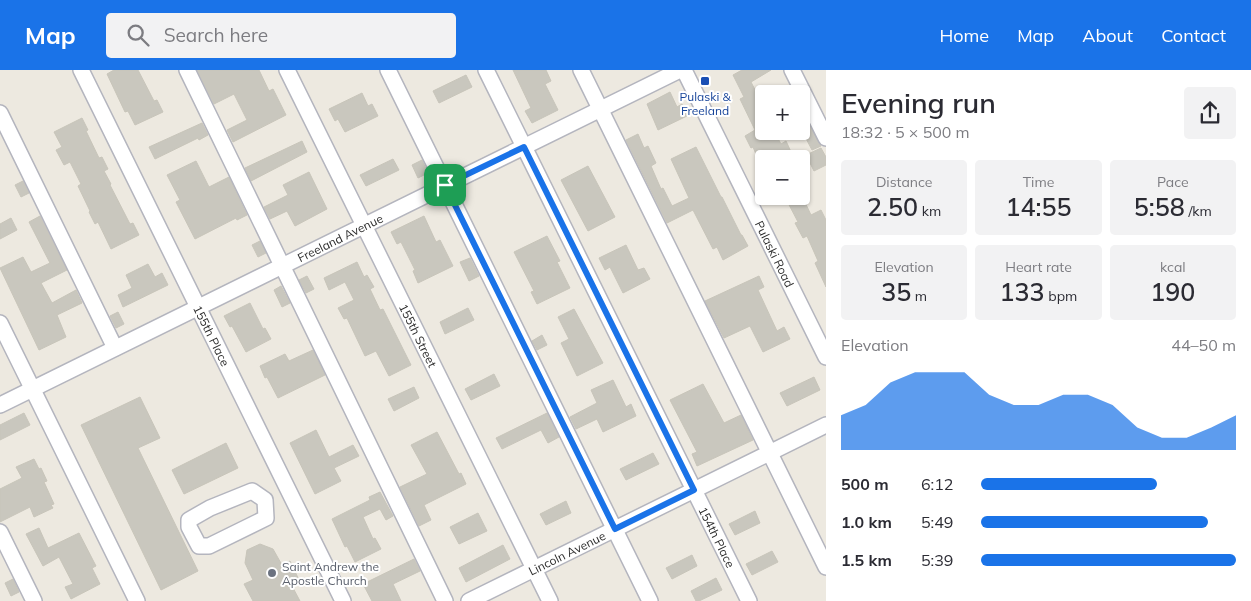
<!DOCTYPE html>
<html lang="en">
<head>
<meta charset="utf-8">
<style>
	:root { --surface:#fff; --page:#f2f2f3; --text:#2b2b33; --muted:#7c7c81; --accent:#1a73e8 }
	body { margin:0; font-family:Mulish,sans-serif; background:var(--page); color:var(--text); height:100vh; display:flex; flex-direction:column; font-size:19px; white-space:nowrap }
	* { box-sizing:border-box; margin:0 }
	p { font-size:16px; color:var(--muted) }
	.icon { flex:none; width:28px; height:28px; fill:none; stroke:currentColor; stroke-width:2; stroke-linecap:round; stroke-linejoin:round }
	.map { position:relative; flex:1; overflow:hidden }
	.sheet { display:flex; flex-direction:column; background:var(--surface); width:425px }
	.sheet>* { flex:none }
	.fabs { position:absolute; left:755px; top:15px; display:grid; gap:10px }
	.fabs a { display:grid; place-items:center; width:55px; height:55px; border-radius:5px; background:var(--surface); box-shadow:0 1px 4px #0004; font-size:25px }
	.pin { position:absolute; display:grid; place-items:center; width:42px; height:42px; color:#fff; margin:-21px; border-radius:10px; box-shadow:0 2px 8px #0006 }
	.round { display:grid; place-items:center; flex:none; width:52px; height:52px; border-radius:5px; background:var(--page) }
	.overview { display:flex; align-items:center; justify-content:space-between; height:85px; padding:0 15px }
	h1 { font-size:28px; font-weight:600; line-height:38px }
	.figures { display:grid; grid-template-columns:repeat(3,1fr); gap:8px; height:85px; padding:5px 15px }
	.figures div { display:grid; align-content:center; border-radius:5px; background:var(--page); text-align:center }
	.figures b { font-size:25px; font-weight:600 }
	.figures small { font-size:14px; font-weight:400 }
	.figures p { font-size:14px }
	.chart { height:140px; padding:10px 15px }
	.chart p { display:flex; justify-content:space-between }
	.chart svg { width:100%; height:90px; margin-top:5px; fill:var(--accent); opacity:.7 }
	ul { padding:0 15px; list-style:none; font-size:16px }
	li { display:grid; grid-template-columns:80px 60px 1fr; align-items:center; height:38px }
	li i { height:12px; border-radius:6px; background:var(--accent) }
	header { display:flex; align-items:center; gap:30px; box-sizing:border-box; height:70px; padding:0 25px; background:var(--accent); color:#fff }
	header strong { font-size:24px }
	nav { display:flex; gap:28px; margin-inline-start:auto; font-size:18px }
	.search { width:350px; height:45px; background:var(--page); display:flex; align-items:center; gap:12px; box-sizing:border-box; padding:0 18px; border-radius:5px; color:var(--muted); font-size:19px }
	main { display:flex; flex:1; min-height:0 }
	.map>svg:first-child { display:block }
	.building { fill:#c9c7be; stroke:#c8c5ba }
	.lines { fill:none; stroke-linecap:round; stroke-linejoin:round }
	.minor-casing { stroke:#b4b5be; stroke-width:18 }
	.minor { stroke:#fff; stroke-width:15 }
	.route-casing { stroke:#fff; stroke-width:10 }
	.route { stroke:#1a73e8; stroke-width:6 }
	.transit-dot { fill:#1a4fb4; stroke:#fff; stroke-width:2 }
	.worship-dot { fill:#6b7280; stroke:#fff; stroke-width:2 }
	.labels { text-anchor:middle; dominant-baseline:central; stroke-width:4; stroke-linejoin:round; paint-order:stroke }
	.transit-label { font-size:12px; fill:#164399; stroke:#fff }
	.street-label { font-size:12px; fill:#2c2c2c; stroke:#fff }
	.worship-label { font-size:12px; fill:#5b616d; stroke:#fff; text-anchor:start }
</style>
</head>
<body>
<header>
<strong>Map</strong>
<div class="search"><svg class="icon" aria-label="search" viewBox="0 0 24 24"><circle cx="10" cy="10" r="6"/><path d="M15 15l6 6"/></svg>Search here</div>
<nav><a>Home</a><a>Map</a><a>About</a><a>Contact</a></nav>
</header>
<main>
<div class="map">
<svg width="826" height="531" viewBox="0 0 826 531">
	<rect width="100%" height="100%" fill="#ede9e0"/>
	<g class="building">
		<polygon points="114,0 138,0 154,31 157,30 163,42 135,55 128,41 125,42 107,4"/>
		<polygon points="197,0 259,0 269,21 273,19 286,45 233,72 227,60 247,50 234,24 214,34"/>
		<polygon points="513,0 546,0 551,11 545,14 558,40 532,53 525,41 531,38"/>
		<polygon points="742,0 771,0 751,12 764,37 764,61 774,61 781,74 786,71 792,84 780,89 758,89 753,77 751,78 745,66 755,60 740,29 744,27 733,5"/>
		<polygon points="466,5 472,17 439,33 433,21"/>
		<polygon points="670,22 677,37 682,34 687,46 658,60 647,34"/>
		<polygon points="362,23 368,36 372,34 378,46 345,62 338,49 335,51 329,39"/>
		<polygon points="801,39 821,76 812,80 801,59"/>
		<polygon points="82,48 88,60 86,61 99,88 102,87 108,99 104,101 111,114 110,115 130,154 133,153 139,165 111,179 98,152 95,154 89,142 90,141 78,116 81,114 70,92 64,95 56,80 62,77 54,62"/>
		<polygon points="202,53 208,65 199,70 198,68 155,89 149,77"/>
		<polygon points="638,64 644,78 648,76 656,93 651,96 661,119 663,118 672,136 689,128 671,89 696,77 721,127 722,127 741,165 742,165 748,176 723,190 717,177 713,179 693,140 667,153 626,70"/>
		<polygon points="302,71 307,82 251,111 245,98"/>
		<polygon points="821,78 826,87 826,95 814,101 806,85"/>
		<polygon points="393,89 399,100 366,116 360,105"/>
		<polygon points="422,90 428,103 418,108 412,95"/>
		<polygon points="196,91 209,117 229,107 247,145 237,150 236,148 195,169 176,132 180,130 167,105"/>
		<polygon points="588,96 615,147 588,161 561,110"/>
		<polygon points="309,102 327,139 295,156 287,141 270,149 264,137 288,125 283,115"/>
		<polygon points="23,111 29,123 21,127 15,115"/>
		<polygon points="791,126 802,126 811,145 821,140 826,150 826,217 815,193 818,191 807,166 803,168 795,153 798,152 786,129"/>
		<polygon points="40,146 67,200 41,213 52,233 76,220 82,233 57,245 66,267 39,280 0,198 23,187 31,202 50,193 29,152"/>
		<polygon points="424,146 436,172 440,170 453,196 418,213 413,201 415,200 401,172 397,174 391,162"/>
		<polygon points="11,148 17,160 0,169 0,154"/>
		<polygon points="547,166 560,191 557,192 570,218 537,234 531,222 534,221 514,182"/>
		<polygon points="260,171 266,183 258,187 252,175"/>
		<polygon points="626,175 638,200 644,198 650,209 623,223 610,197 605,200 599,188"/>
		<polygon points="470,188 479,206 469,211 460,192"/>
		<polygon points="357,192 364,207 367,205 374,217 370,219 380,240 383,239 411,295 389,306 376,281 365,286 347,248 344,249 338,238 354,230 345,212 329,220 324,208"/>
		<polygon points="148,194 155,207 162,203 168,215 123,237 118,225 132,218 126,205"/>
		<polygon points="307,206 314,219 306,223 299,210"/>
		<polygon points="759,206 764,217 758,220 777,261 784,257 790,269 763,282 750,256 724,268 705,231"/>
		<polygon points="281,216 290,233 282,237 274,220"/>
		<polygon points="250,233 263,259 265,258 271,269 246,282 232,256 230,257 224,246"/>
		<polygon points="468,238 474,250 445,264 440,252"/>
		<polygon points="574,239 603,293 577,306 561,273 569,269 558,247"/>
		<polygon points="118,242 124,254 116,258 110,246"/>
		<polygon points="542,265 547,275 537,280 532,271"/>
		<polygon points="313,280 325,305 278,328 267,307 265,308 260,296 285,284 289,291"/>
		<polygon points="494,304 500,316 471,330 465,319"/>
		<polygon points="814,307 820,320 787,336 780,323"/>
		<polygon points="613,310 626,337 631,334 636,346 603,362 597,349 576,359 570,347 597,333 591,320"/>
		<polygon points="703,314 724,353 741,345 753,370 697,396 692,384 697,382 670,330"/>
		<polygon points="414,317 419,328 394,341 388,329"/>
		<polygon points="140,327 160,368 138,378 198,501 161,520 81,355"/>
		<polygon points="24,343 30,355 0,370 0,355"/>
		<polygon points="547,343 559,367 548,373 541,360 502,379 496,368"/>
		<polygon points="316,360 329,387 353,375 359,386 334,398 341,411 315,424 290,373"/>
		<polygon points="437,362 459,404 461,403 466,414 424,435 431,450 419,456 400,417 427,404 411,375"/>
		<polygon points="226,373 238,398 184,424 172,400"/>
		<polygon points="653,383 659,394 626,410 620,399"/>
		<polygon points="34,389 39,399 41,398 47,411 44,412 54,434 51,435 53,438 34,447 30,437 0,452 0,419 22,408 16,397"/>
		<polygon points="380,422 393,446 386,450 380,439 363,447 373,469 375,468 381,479 355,492 347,476 345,477 332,449 370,430 369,427"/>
		<polygon points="566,431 571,443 546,455 540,444"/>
		<polygon points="755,441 760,453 735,465 729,454"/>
		<polygon points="478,443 487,461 459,474 450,457"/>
		<polygon points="39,458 48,478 79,463 96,496 92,498 100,514 71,529 65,517 73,514 59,487 43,496 26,464"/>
		<polygon points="260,474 273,479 282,495 290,491 300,512 292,516 300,531 253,531 244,514 253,510 245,493 247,480"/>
		<polygon points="503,475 510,489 466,512 459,498"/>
		<polygon points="772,481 778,492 752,505 746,494"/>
		<polygon points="692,485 697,496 672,509 666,498"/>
		<polygon points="414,489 420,501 393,514 401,531 372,531 363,514"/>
		<polygon points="716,508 722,520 699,531 696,531 691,521"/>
		<polygon points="13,509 19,522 11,526 5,513"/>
	</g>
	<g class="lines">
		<g class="minor-casing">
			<g id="minor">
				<path id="s1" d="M81,0l262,531"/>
				<polyline points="187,0 445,531"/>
				<path id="s2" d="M287,0l263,531"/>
				<polyline points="388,0 650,531"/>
				<path id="s3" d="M486,0l263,531"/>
				<polyline points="581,0 826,497"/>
				<path id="s4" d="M684,0l142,287"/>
				<polyline points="792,0 826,68"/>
				<polyline points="0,43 115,278"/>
				<polyline points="0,253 137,531"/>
				<path id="s5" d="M0,335l680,-335"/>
				<polygon points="252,421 265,430 266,448 209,476 199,476 189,457 189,450 210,438"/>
				<polyline points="0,462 34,531"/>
				<path id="s6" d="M469,531l357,-176"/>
			</g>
		</g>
		<use href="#minor" class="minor"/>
	</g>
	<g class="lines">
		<g class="route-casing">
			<polygon id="route" points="524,77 694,420 615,459 445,115"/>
		</g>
		<use href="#route" class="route"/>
	</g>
	<rect class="transit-dot" x="700" y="6" width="10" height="10" rx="2.5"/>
	<circle class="worship-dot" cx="272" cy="503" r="5"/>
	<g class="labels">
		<g class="transit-label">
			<text x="705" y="26">Pulaski &amp;<tspan x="705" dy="14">Freeland</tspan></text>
		</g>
		<g class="street-label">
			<text stroke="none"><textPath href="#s5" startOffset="379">Freeland Avenue</textPath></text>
			<text stroke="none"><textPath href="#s4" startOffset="205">Pulaski Road</textPath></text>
			<text stroke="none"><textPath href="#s1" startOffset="296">155th Place</textPath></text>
			<text stroke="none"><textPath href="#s2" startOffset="296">155th Street</textPath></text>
			<text stroke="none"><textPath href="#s3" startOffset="521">154th Place</textPath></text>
			<text stroke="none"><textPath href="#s6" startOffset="109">Lincoln Avenue</textPath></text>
		</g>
		<g class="worship-label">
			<text x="282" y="496">Saint Andrew the<tspan x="282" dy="14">Apostle Church</tspan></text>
		</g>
	</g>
</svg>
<div class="fabs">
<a>+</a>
<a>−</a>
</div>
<div class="pin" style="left:445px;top:115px;background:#1e9e55"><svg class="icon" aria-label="arrive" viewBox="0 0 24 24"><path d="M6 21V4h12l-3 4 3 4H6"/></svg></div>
</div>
<section class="sheet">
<div class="overview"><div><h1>Evening run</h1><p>18:32 · 5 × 500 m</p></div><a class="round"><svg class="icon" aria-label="share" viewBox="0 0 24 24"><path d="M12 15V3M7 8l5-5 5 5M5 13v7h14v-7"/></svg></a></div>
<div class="figures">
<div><p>Distance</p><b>2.50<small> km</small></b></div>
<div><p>Time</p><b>14:55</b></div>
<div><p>Pace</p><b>5:58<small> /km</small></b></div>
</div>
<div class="figures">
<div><p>Elevation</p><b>35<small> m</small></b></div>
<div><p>Heart rate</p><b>133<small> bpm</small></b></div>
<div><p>kcal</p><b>190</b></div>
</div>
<div class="chart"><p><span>Elevation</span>44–50 m</p>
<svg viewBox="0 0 160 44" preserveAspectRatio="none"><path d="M0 44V27L10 22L20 11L30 6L40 6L50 6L60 17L70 22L80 22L90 17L100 17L110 22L120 33L130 38L140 38L150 33L160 27V44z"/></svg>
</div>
<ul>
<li><b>500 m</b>6:12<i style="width:69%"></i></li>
<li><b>1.0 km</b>5:49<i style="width:89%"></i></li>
<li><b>1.5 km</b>5:39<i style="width:100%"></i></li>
</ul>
</section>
</main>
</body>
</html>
